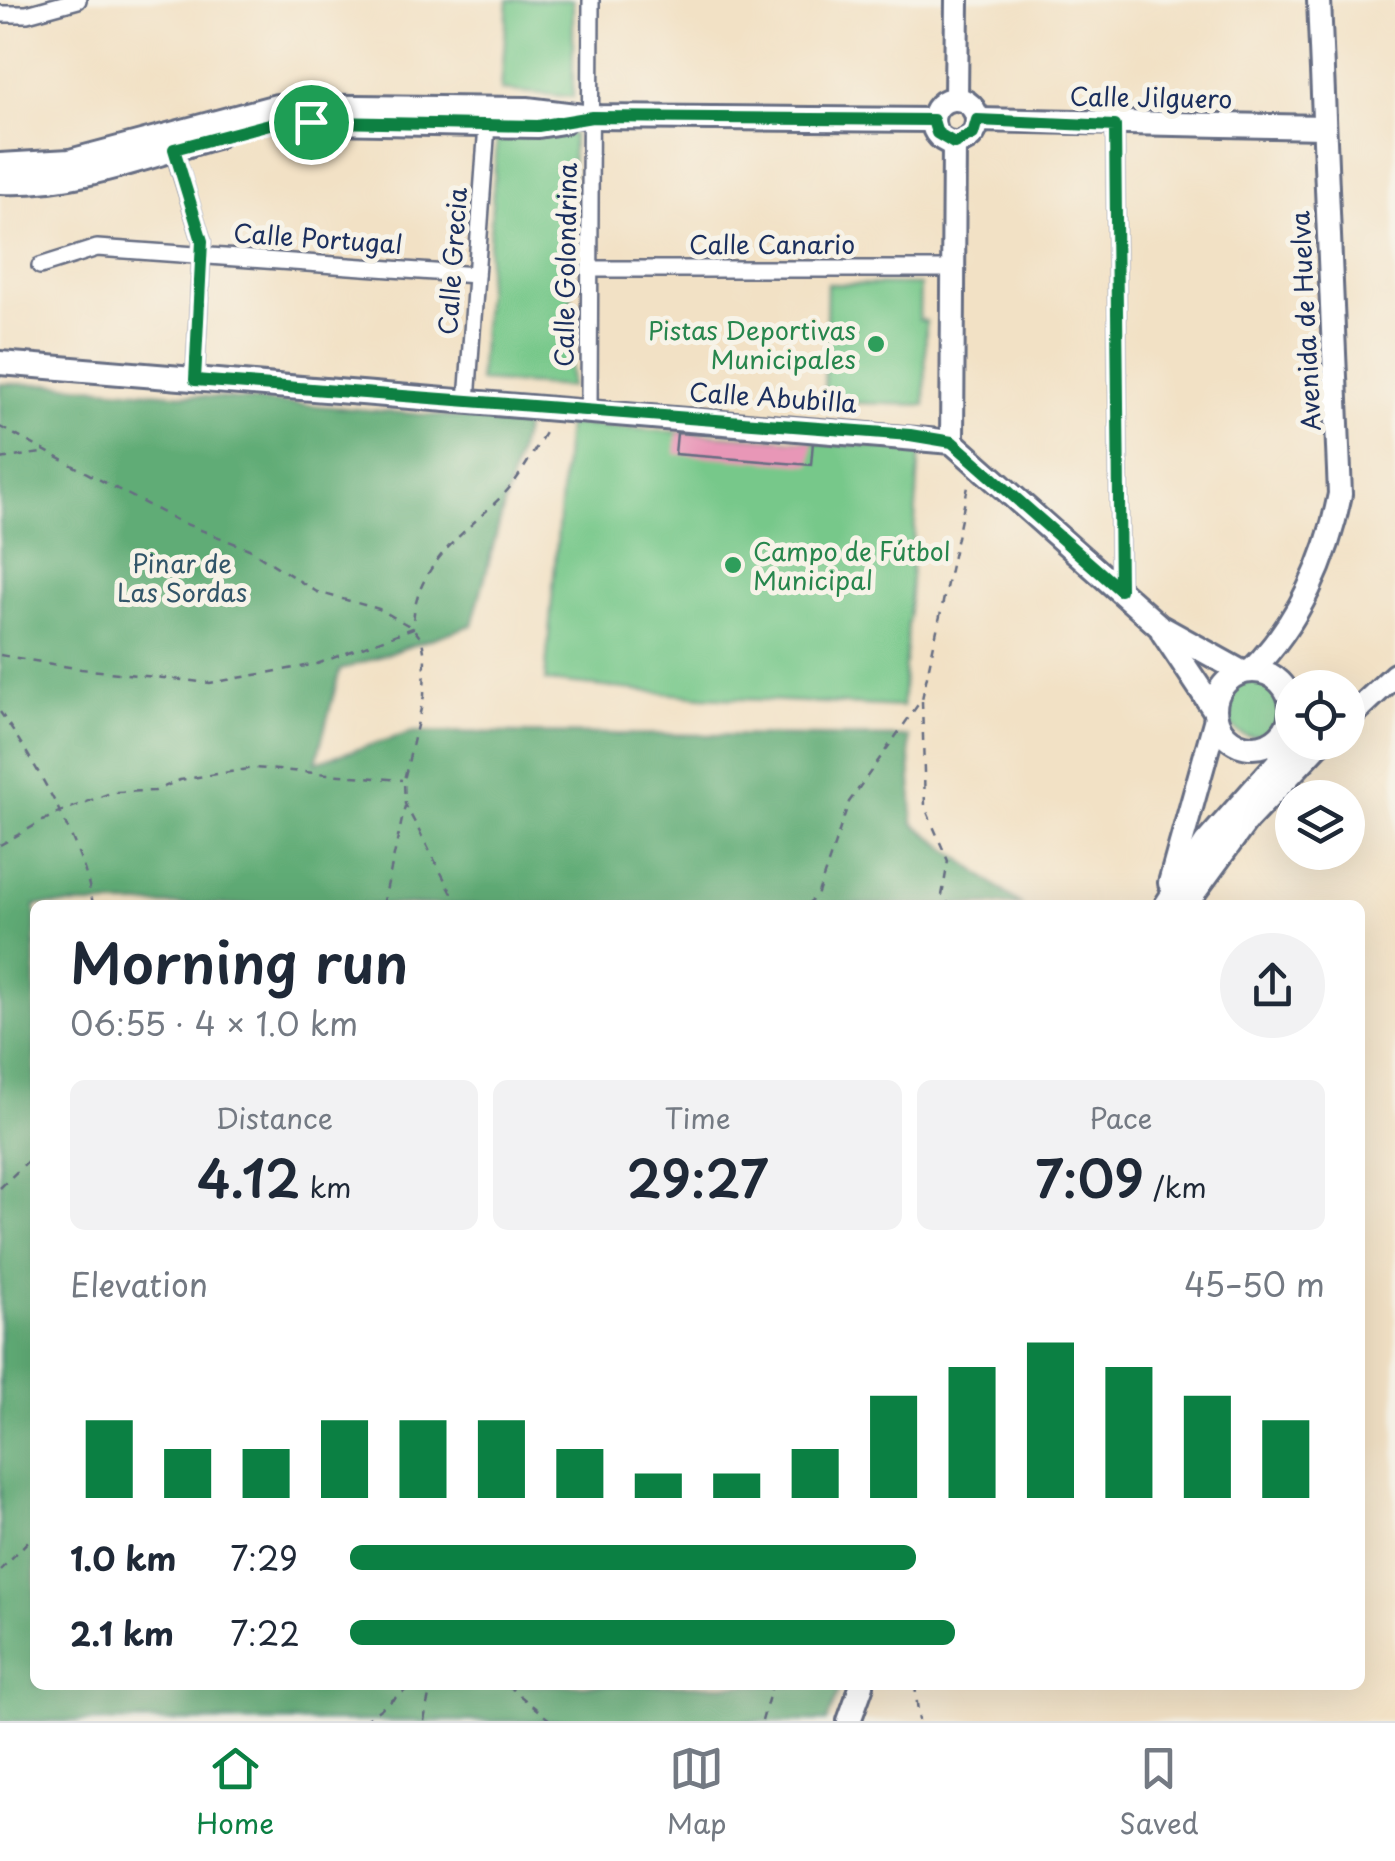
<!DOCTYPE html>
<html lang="en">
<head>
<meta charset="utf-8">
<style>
	:root { --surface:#fff; --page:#f2f2f3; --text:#1f2937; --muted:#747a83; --line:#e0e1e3; --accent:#0b8043 }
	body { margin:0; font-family:"Playpen Sans",sans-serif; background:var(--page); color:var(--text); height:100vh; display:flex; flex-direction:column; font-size:38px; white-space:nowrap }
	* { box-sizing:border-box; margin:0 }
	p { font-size:32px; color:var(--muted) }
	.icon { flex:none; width:55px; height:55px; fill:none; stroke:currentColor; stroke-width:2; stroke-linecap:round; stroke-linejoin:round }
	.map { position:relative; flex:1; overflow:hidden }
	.side { position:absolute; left:30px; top:900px; width:1335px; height:790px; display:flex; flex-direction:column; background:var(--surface); border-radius:15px; box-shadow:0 10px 40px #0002 }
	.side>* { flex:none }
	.controls { position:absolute; left:1275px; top:670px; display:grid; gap:20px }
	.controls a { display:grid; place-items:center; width:90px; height:90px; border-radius:50%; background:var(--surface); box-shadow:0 10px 40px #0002; font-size:50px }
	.pin { position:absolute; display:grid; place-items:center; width:85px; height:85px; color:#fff; margin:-42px; border:5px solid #fff; border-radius:50%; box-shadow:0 2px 10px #0007 }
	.round { display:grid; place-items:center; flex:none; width:105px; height:105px; border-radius:52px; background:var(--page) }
	.overview { display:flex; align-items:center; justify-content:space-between; height:170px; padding:0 40px }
	h1 { font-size:55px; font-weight:600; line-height:75px }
	.figures { display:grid; grid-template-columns:repeat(3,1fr); gap:15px; height:170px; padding:10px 40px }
	.figures div { display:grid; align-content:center; border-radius:15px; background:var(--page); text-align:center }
	.figures b { font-size:50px; font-weight:600 }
	.figures small { font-size:28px; font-weight:400 }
	.figures p { font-size:28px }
	.chart { height:280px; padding:20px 40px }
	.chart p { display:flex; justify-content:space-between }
	.chart svg { width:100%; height:180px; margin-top:10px; stroke:var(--accent); stroke-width:6 }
	ul { padding:0 40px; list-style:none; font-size:32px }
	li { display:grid; grid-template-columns:160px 120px 1fr; align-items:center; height:75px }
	li i { height:25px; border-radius:12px; background:var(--accent) }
	.menu { display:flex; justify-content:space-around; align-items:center; height:140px; border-top:2px solid var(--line); background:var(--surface); font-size:28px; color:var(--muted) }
	.menu a { display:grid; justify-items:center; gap:5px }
	.menu .on { color:var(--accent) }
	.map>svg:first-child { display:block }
	.green { fill:#77c88a; stroke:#497c74; stroke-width:2.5 }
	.forest { fill:#61ac76; stroke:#3e6e6a; stroke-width:2.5 }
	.building { fill:#e897b7 }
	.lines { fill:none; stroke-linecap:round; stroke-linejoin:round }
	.street-casing { stroke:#666d82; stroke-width:20 }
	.secondary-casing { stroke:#666d82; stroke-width:28 }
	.path { stroke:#666d82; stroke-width:2.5; stroke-dasharray:8 8; stroke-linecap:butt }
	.street { stroke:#fff; stroke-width:15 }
	.secondary { stroke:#fff; stroke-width:22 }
	.route-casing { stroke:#fff; stroke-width:20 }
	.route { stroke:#0b8043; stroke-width:12 }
	.leisure-dot { fill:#2e9e5b; stroke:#f7f3e8; stroke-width:4 }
	.labels { text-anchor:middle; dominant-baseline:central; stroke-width:10; stroke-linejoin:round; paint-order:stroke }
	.street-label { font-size:25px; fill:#1b2f5e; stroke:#f7f3e8 }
	.leisure-label { font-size:25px; fill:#27864d; stroke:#f7f3e8; text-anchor:end }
	.park-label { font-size:25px; fill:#325569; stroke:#f7f3e8 }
</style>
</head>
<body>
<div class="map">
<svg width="1395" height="1721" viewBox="0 0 1395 1721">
	<rect width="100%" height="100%" fill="#f7f3e8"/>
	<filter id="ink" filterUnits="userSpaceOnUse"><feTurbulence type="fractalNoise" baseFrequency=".01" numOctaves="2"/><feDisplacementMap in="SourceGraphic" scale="20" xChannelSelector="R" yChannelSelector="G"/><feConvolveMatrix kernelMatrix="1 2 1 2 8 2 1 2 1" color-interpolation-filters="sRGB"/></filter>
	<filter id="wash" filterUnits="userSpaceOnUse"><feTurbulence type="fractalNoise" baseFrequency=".0048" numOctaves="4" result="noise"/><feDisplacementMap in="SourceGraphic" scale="40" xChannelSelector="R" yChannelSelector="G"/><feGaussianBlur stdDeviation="2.25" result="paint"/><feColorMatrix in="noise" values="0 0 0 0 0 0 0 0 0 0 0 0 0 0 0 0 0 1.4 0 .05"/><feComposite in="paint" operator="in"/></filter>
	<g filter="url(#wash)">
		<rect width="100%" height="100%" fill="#f2e1c5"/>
		<g class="green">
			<polygon points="508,0 573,0 573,97 501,90"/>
			<polygon points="573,134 570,387 479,381 497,138"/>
			<polygon points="827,284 920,285 919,320 926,321 925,405 824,402"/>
			<polygon points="567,424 920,450 902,707 703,697 545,681"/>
			<circle cx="1253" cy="708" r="28"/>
		</g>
		<polygon class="forest" points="0,384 53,384 526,423 472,625 340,670 316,762 413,732 909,737 913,823 1021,905 35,905 35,1685 841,1685 827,1721 0,1721"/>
		<g id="blocks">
			<polygon class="building" points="677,433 813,442 811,465 675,454"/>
		</g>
	</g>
	<g filter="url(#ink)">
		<use href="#blocks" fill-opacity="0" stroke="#666d82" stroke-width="2.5"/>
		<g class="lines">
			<g class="street-casing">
				<g id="street">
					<polyline points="0,14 27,14 78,0"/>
					<polyline points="1115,125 1120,590"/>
					<polyline points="172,144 202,241 195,380"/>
					<polyline points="40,266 97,248 476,275"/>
					<polyline points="590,269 953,269"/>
					<polyline points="467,401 487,125"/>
					<polyline points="589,411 591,0"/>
				</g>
			</g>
			<g class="secondary-casing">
				<g id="secondary">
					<polyline points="956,99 957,0"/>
					<circle cx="955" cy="121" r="22"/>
					<polyline points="977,120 1324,127"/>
					<polyline points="280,121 538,126 563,122"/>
					<polyline points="954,143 952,442 1159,626 1242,672"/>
					<polyline points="0,165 70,161 277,106 527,109 591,117 933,120"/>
					<path d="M0,182c73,4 145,-25 216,-45"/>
					<polyline points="0,363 952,442"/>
					<polyline points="1163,633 1215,711"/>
					<path d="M1251,671c48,-48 76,-112 89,-177l-21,-494"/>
					<circle cx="1253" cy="709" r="38"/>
					<polyline points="1348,719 1395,675"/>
					<polyline points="1170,883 1216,718"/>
					<polyline points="1166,905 1206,843 1296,742"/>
					<polyline points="1185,905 1247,820 1321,742"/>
					<polyline points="849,1721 862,1685"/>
				</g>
			</g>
			<g class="path">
				<polyline points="0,427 178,521 249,549 317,592 379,609 413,628 422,640 425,657 424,696 404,780 405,804 458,905"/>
				<polyline points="0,459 48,452"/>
				<path d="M0,655l81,14 129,14 107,-19 96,-36c0,-62 49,-92 89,-132 18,-18 30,-42 44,-65"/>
				<polyline points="922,701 925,807 948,861 942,896 950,905"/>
				<path d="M0,712c35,50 84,133 93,193"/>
				<polyline points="0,845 57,813 113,792 155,791 180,780 254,768 402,780"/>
				<polyline points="383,905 405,806"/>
				<polyline points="806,905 817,896 849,802 922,699 969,482"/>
				<polyline points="0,1188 35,1154"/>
				<polyline points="0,1570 35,1534"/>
				<polyline points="507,1685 551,1721"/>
				<polyline points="915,1685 919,1721"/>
				<polyline points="364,1721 413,1685"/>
				<polyline points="424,1721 431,1685"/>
				<polyline points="762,1721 772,1685"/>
			</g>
			<use href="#street" class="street"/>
			<use href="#secondary" class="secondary"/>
		</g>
	</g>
	<g class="lines" filter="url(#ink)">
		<g class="route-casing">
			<polygon id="route" points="592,117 933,120 937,133 954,143 973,134 977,120 1115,126 1120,590 952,442 910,435 195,380 202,241 174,149 281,121 538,126"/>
		</g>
		<use href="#route" class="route"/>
	</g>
	<g class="leisure-dot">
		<circle cx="876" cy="344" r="10"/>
		<circle cx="733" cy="565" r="10"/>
	</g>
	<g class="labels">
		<g class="street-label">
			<text transform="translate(1151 97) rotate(1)">Calle Jilguero</text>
			<text transform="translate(318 238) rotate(4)">Calle Portugal</text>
			<text x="772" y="244">Calle Canario</text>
			<text transform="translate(452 261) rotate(-86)">Calle Grecia</text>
			<text transform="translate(565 265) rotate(-89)">Calle Golondrina</text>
			<text transform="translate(1305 321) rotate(-93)">Avenida de Huelva</text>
			<text transform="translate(773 397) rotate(4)">Calle Abubilla</text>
		</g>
		<g class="leisure-label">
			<text x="856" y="330">Pistas Deportivas<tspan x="856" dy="29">Municipales</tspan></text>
			<text x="753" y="551" text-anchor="start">Campo de Fútbol<tspan x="753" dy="29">Municipal</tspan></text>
		</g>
		<g class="park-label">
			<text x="182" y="563">Pinar de<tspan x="182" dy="29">Las Sordas</tspan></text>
		</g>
	</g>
</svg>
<div class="controls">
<a><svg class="icon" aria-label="locate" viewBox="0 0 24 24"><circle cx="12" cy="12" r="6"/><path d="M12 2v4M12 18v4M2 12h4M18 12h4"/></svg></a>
<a><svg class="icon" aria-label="layers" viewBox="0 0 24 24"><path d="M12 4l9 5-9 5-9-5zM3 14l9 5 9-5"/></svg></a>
</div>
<div class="pin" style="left:311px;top:122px;background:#1e9e55"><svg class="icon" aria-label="arrive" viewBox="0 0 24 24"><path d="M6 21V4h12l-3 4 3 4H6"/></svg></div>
<section class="side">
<div class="overview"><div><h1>Morning run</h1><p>06:55 · 4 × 1.0 km</p></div><a class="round"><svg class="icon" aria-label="share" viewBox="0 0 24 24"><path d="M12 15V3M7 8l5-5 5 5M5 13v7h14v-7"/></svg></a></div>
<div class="figures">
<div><p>Distance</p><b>4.12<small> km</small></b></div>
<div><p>Time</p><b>29:27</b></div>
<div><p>Pace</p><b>7:09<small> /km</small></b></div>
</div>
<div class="chart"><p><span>Elevation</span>45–50 m</p>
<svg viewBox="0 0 160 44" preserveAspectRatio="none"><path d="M5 44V25M15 44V32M25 44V32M35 44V25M45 44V25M55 44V25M65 44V32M75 44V38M85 44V38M95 44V32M105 44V19M115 44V12M125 44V6M135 44V12M145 44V19M155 44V25"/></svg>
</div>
<ul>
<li><b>1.0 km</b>7:29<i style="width:58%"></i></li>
<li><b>2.1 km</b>7:22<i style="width:62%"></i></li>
</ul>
</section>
</div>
<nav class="menu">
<a class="on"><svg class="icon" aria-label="home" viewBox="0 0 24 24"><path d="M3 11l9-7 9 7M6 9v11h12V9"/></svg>Home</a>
<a><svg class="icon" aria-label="map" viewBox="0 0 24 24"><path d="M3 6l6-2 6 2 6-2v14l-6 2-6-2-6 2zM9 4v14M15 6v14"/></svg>Map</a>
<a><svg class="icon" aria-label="saved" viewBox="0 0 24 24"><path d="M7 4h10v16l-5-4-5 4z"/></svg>Saved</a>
</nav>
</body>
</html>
